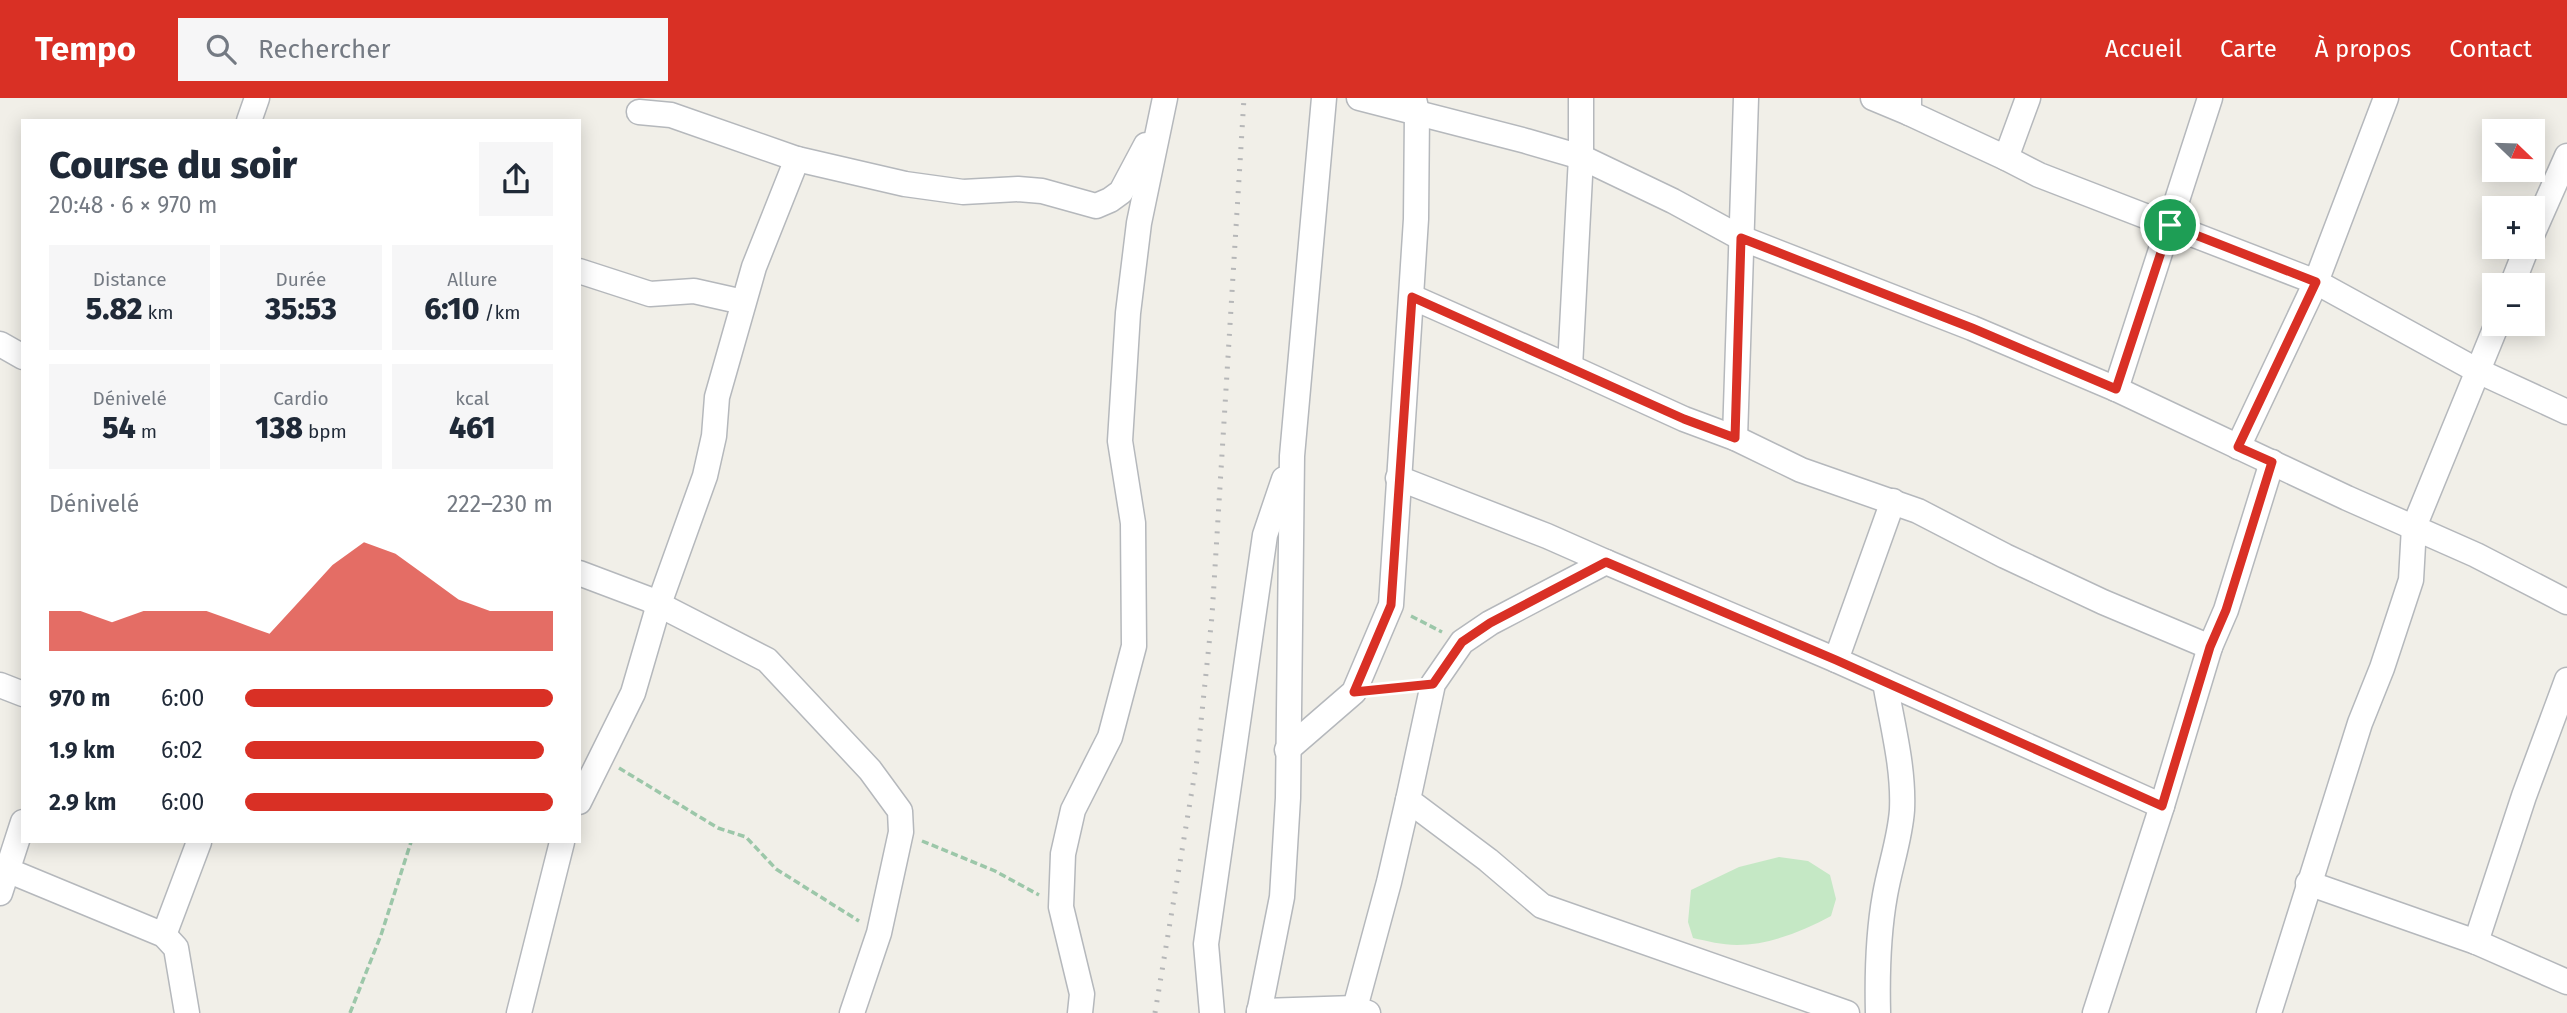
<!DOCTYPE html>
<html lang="fr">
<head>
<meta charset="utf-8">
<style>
	:root { --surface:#fff; --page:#f6f6f7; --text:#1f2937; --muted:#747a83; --accent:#d93025 }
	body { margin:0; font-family:"Fira Sans",sans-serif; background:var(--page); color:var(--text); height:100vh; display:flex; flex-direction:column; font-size:26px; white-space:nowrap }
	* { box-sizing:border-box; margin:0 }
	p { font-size:23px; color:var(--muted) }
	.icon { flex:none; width:38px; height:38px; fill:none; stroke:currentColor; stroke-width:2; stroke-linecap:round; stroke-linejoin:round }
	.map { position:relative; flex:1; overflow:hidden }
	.sheet { position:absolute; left:21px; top:21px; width:560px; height:724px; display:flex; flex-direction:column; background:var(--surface); border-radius:0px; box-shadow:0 4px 18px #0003 }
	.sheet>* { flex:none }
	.needle { width:46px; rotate:113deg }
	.tools { position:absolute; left:2482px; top:21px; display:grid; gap:14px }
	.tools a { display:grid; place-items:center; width:63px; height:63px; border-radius:0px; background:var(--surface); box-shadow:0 4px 18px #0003; font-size:35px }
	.pin { position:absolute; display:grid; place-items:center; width:60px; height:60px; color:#fff; margin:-30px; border:4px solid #fff; border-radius:50%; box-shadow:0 2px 7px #0007 }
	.round { display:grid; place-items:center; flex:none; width:74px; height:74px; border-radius:0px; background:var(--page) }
	.overview { display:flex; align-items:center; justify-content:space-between; height:119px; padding:0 28px }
	h1 { font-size:38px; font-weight:800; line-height:52px }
	.metrics { display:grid; grid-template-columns:repeat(3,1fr); gap:10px; height:119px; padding:7px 28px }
	.metrics div { display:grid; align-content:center; border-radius:0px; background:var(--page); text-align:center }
	.metrics b { font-size:30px; font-weight:800 }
	.metrics small { font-size:19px; font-weight:400 }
	.metrics p { font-size:19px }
	.chart { height:196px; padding:14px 28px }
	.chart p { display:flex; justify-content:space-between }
	.chart svg { width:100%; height:126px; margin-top:7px; fill:var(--accent); opacity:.7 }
	ul { padding:0 28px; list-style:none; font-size:23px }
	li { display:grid; grid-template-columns:112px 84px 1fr; align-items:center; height:52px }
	li i { height:18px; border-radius:9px; background:var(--accent) }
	header { display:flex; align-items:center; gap:42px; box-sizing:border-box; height:98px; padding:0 35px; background:var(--accent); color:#fff }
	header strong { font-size:33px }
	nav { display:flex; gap:38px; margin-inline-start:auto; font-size:24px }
	.search { width:490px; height:63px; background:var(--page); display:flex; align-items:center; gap:18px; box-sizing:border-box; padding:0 24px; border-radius:0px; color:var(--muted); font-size:26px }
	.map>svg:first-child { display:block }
	.green { fill:#c5e8c5 }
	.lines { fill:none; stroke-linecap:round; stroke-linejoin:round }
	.minor-casing { stroke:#b5b8bc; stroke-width:27 }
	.path { stroke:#9cc7a9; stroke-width:3.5; stroke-dasharray:7 3.5; stroke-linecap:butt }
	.minor { stroke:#fff; stroke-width:24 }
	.rail { stroke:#b6b7b8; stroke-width:5; stroke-dasharray:2 9; stroke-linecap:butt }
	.route-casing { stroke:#fff; stroke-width:14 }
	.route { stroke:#d93025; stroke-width:9 }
</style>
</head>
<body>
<header>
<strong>Tempo</strong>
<div class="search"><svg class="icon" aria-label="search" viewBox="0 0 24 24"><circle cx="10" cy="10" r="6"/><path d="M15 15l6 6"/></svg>Rechercher</div>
<nav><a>Accueil</a><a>Carte</a><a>À propos</a><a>Contact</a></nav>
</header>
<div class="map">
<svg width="2567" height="915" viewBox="0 0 2567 915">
	<rect width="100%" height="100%" fill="#f1efe8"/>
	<path class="green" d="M1779,759l29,4 22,14 6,24 -5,17c-28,15 -62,29 -94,29 -15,0 -30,-4 -44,-7l-5,-16 3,-32 48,-23z"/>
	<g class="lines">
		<g class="minor-casing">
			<g id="minor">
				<polyline points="1359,0 1526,43 1581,59 1673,103 1741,140 1972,230 2116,291 2347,400 2476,457 2567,504"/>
				<polyline points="1873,0 1909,15"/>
				<polyline points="1909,0 1909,15 2006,60 2028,0"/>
				<polyline points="2386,0 2316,184 2478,273 2567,314"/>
				<polyline points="639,14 671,17 797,61 905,86 963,94 1018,91 1042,93 1096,108 1110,102 1121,94 1146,47"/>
				<polyline points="249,23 257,0"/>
				<polyline points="2006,60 2039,77 2316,184 2238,349"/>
				<polyline points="2532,137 2567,58"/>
				<polyline points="579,173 650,196 694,193 743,204"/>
				<polyline points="2512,187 2527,149"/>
				<polyline points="1412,199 1570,269 1581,59 1581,0"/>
				<polyline points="0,246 23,259"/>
				<polyline points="1570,269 1684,321 1735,340 1801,372 1918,413 2005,458 2103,504 2210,549 2226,512 2272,364"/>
				<polyline points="2116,291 2210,0"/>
				<polyline points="1735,340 1746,0"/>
				<polyline points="1398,380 1547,438 1606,464 1490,525 1462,544 1433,586 1408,702 1488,762 1542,808 1847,915"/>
				<polyline points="1606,464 1836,562 2162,708"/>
				<polyline points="579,475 648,501 767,562 870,672 900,713 901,734 879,835 852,915"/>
				<polyline points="1836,562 1893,403"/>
				<polyline points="0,587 23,596"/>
				<polyline points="1287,652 1354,594 1391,507 1416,121 1417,14 1414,1"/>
				<polyline points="579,704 633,595 659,506 705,378 714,338 717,299 754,169 797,61"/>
				<polyline points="7,772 164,837 176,850 187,915"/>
				<polyline points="2308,785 2476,844 2567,884"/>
				<polyline points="0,795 23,724"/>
				<polyline points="164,837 199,744"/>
				<polyline points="2476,844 2524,698 2567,582"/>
				<polyline points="1259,913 1355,910 1353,915"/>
				<polyline points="519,915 562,744"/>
				<polyline points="1080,915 1082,896 1061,809 1063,756 1073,712 1110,639 1134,548 1133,425 1120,343 1128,215 1139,125 1165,0"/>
				<polyline points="1212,915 1206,846 1265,437 1284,381"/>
				<polyline points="1259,915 1282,799 1288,700 1292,358 1324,0"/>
				<polyline points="1368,915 1355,910 1389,784 1408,702"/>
				<path d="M1878,915c-1,-40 0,-79 7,-118 5,-29 15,-56 17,-85 2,-43 -10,-86 -17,-128"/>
				<polyline points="2095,915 2162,708 2210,549"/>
				<polyline points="2269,915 2360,625 2382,570 2411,482 2414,429 2497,226"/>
			</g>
		</g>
		<g class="path">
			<polyline points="1411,518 1442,534"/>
			<polyline points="1380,591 1410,588"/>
			<polyline points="619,670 718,730 746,739 776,771 859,823"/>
			<polyline points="922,743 995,773 1039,797"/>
			<polyline points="350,915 381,837 411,744"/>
		</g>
		<use href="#minor" class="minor"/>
		<polyline class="rail" points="1155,915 1197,662 1212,518 1244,0"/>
	</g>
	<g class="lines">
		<g class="route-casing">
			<polygon id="route" points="2170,127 2316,184 2238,349 2272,364 2226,512 2210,549 2162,708 1836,562 1606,464 1490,525 1462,544 1433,586 1354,594 1391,507 1412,199 1684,321 1735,340 1741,140 1972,230 2116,291"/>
		</g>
		<use href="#route" class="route"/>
	</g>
</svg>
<div class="tools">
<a><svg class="needle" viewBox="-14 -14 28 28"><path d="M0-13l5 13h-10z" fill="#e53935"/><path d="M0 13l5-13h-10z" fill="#747a83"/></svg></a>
<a>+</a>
<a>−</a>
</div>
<div class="pin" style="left:2170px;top:127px;background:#1e9e55"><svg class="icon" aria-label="arrive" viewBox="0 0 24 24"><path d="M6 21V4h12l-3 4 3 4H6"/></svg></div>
<section class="sheet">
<div class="overview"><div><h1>Course du soir</h1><p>20:48 · 6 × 970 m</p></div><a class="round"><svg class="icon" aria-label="share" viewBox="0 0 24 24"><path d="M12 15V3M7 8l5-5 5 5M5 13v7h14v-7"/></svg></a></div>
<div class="metrics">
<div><p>Distance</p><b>5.82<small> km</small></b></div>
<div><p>Durée</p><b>35:53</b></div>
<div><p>Allure</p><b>6:10<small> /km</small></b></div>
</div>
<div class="metrics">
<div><p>Dénivelé</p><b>54<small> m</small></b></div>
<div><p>Cardio</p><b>138<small> bpm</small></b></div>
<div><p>kcal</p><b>461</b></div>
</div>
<div class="chart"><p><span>Dénivelé</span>222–230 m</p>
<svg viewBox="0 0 160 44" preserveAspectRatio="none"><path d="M0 44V30L10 30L20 34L30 30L40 30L50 30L60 34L70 38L80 26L90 14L100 6L110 10L120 18L130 26L140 30L150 30L160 30V44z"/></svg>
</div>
<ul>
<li><b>970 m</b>6:00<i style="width:100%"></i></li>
<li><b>1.9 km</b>6:02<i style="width:97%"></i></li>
<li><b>2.9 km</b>6:00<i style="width:100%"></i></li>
</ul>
</section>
</div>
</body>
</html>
